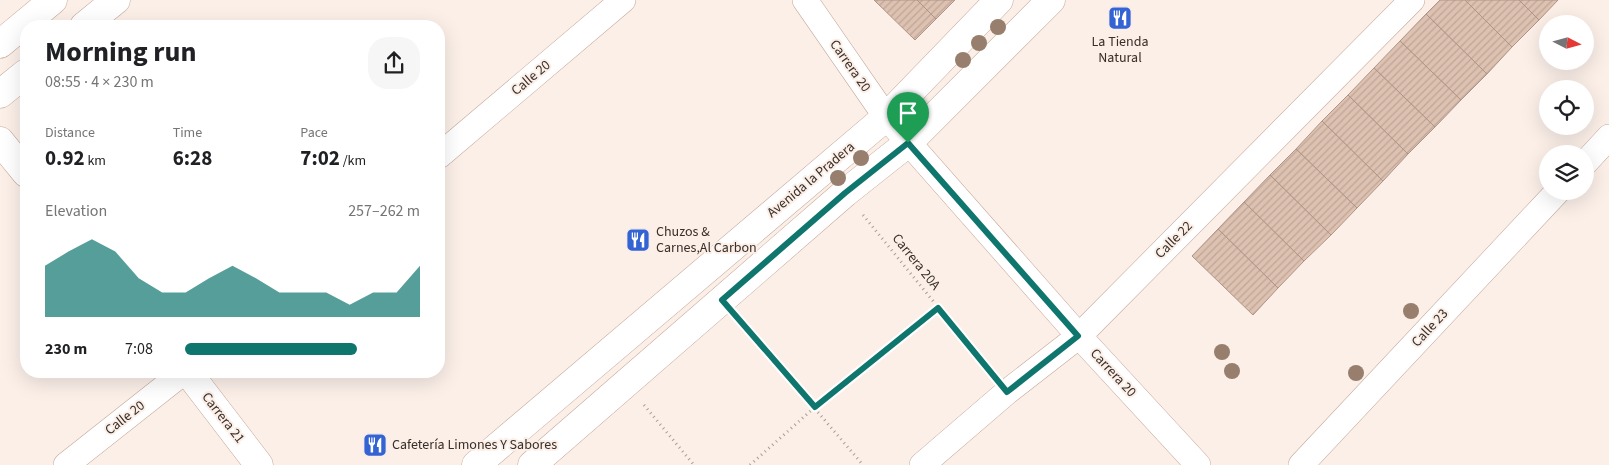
<!DOCTYPE html>
<html lang="en">
<head>
<meta charset="utf-8">
<style>
	:root { --surface:#fff; --page:#f6f6f6; --text:#202124; --muted:#757577; --accent:#0f766e }
	body { margin:0; font-family:"Source Sans 3",sans-serif; background:var(--page); color:var(--text); height:100vh; display:flex; flex-direction:column; font-size:19px; white-space:nowrap }
	* { box-sizing:border-box; margin:0 }
	p { font-size:16px; color:var(--muted) }
	.icon { flex:none; width:28px; height:28px; fill:none; stroke:currentColor; stroke-width:2; stroke-linecap:round; stroke-linejoin:round }
	.map { position:relative; flex:1; overflow:hidden }
	.panel { position:absolute; left:20px; top:20px; width:425px; height:358px; display:flex; flex-direction:column; background:var(--surface); border-radius:20px; box-shadow:0 5px 20px #0002 }
	.panel>* { flex:none }
	.needle { width:32px; rotate:96deg }
	.tools { position:absolute; left:1539px; top:15px; display:grid; gap:10px }
	.tools a { display:grid; place-items:center; width:55px; height:55px; border-radius:50%; background:var(--surface); box-shadow:0 5px 20px #0002; font-size:25px }
	.pin { position:absolute; display:grid; place-items:center; width:42px; height:42px; color:#fff; margin:-51px -21px; border-radius:50% 50% 50% 0; rotate:-45deg; box-shadow:0 0 5px #0007 }
	.pin .icon { rotate:45deg }
	.round { display:grid; place-items:center; flex:none; width:52px; height:52px; border-radius:20px; background:var(--page) }
	.headline { display:flex; align-items:center; justify-content:space-between; height:85px; padding:0 25px }
	h1 { font-size:28px; font-weight:700; line-height:38px }
	.stats { display:grid; grid-template-columns:repeat(3,1fr); gap:8px; height:85px; padding:5px 25px }
	.stats div { display:grid; align-content:center }
	.stats b { font-size:21px; font-weight:700 }
	.stats small { font-size:14px; font-weight:400 }
	.stats p { font-size:14px }
	.chart { height:140px; padding:10px 25px }
	.chart p { display:flex; justify-content:space-between }
	.chart svg { width:100%; height:90px; margin-top:5px; fill:var(--accent); opacity:.7 }
	ul { padding:0 25px; list-style:none; font-size:16px }
	li { display:grid; grid-template-columns:80px 60px 1fr; align-items:center; height:38px }
	li i { height:12px; border-radius:6px; background:var(--accent) }
	.map>svg:first-child { display:block }
	.building { fill:url(#building-hatch); stroke:#af9585 }
	.lines { fill:none; stroke-linecap:round; stroke-linejoin:round }
	.minor-casing { stroke:#c4a998; stroke-width:26 }
	.tertiary-casing { stroke:#c4a998; stroke-width:29 }
	.path { stroke:#a99e97; stroke-width:3; stroke-dasharray:1 4; stroke-linecap:butt }
	.minor { stroke:#fff; stroke-width:25 }
	.tertiary { stroke:#fff; stroke-width:28 }
	.tree { fill:#977e6d }
	.route-casing { stroke:#fff; stroke-width:10 }
	.route { stroke:#0f766e; stroke-width:6 }
	.labels { text-anchor:middle; dominant-baseline:central; stroke-width:4; stroke-linejoin:round; paint-order:stroke }
	.poi-label { font-size:14px; fill:#392e28; stroke:#fbefe8; text-anchor:start }
	.street-label { font-size:14px; fill:#392e28; stroke:#fbefe8 }
</style>
</head>
<body>
<div class="map">
<svg width="1609" height="465" viewBox="0 0 1609 465">
	<defs>
		<pattern id="building-hatch" width="6" height="6" patternUnits="userSpaceOnUse" patternTransform="scale(1.25)"><rect width="6" height="6" fill="#ddc1b1"/><path d="M-1 1l2-2M0 6l6-6M5 7l2-2" fill="none" stroke="#bea698"/></pattern>
	</defs>
	<rect width="100%" height="100%" fill="#fbefe8"/>
	<g class="building">
		<polygon points="874,0 917,0 936,19 915,40"/>
		<polygon points="917,0 955,0 936,19"/>
		<polygon points="1440,0 1465,0 1512,47 1487,74 1426,14"/>
		<polygon points="1465,0 1519,0 1539,20 1512,47"/>
		<polygon points="1519,0 1558,0 1539,20"/>
		<polygon points="1426,14 1487,74 1461,100 1400,41"/>
		<polygon points="1400,41 1461,100 1435,127 1374,68"/>
		<polygon points="1374,68 1435,127 1408,154 1348,95"/>
		<polygon points="1348,95 1408,154 1383,181 1322,121"/>
		<polygon points="1322,121 1383,181 1357,208 1296,149"/>
		<polygon points="1296,149 1357,208 1331,235 1270,175"/>
		<polygon points="1270,175 1331,235 1304,261 1244,202"/>
		<polygon points="1244,202 1304,261 1278,288 1218,229"/>
		<polygon points="1218,229 1278,288 1253,315 1192,256"/>
	</g>
	<g class="lines">
		<g class="minor-casing">
			<g id="minor">
				<polyline points="805,0 886,117 1079,336 1198,465"/>
				<polyline points="439,156 623,0"/>
				<polyline points="1585,163 1609,137"/>
				<polyline points="66,465 185,371"/>
				<polyline points="922,465 1007,392 1079,336 1412,0"/>
				<polyline points="1301,465 1558,191"/>
			</g>
		</g>
		<g class="tertiary-casing">
			<g id="tertiary">
				<polyline points="84,26 116,0"/>
				<polyline points="0,44 53,0"/>
				<polyline points="0,94 26,73"/>
				<polyline points="0,141 26,173"/>
				<polyline points="187,371 259,465"/>
				<polyline points="476,465 886,117 999,0"/>
				<polyline points="532,465 845,193 908,143 1051,0"/>
			</g>
		</g>
		<g class="path">
			<polyline points="863,215 990,371"/>
			<polyline points="740,321 863,465"/>
			<polyline points="644,405 694,465"/>
			<polyline points="750,465 815,407 938,308"/>
		</g>
		<use href="#minor" class="minor"/>
		<use href="#tertiary" class="tertiary"/>
	</g>
	<g class="tree">
		<circle cx="998" cy="27" r="8"/>
		<circle cx="979" cy="43" r="8"/>
		<circle cx="963" cy="60" r="8"/>
		<circle cx="861" cy="158" r="8"/>
		<circle cx="838" cy="178" r="8"/>
		<circle cx="1411" cy="311" r="8"/>
		<circle cx="1222" cy="352" r="8"/>
		<circle cx="1232" cy="371" r="8"/>
		<circle cx="1356" cy="373" r="8"/>
	</g>
	<g class="lines">
		<g class="route-casing">
			<polygon id="route" points="908,143 1078,336 1007,392 938,308 815,407 722,300 845,193"/>
		</g>
		<use href="#route" class="route"/>
	</g>
	<defs>
		<g id="restaurant-square" transform="scale(1.25)"><rect x="-9" y="-9" width="18" height="18" rx="4" fill="#3464d4" stroke="#fbefe8"/><path d="M-5-6h1v4h1v-4h1v4h1v-4h1v5L-1.5 .5V6h-2V.5L-5-1ZM5-6V6H3V1.5H1.5Q1.5-4 5-6Z" fill="#fff"/></g>
	</defs>
	<g fill-rule="evenodd">
		<use href="#restaurant-square" x="1120" y="18"/>
		<use href="#restaurant-square" x="638" y="240"/>
		<use href="#restaurant-square" x="375" y="445"/>
	</g>
	<g class="labels">
		<g class="poi-label">
			<text x="1120" y="42" text-anchor="middle">La Tienda<tspan x="1120" dy="16">Natural</tspan></text>
			<text x="656" y="232">Chuzos &amp;<tspan x="656" dy="16">Carnes,Al Carbon</tspan></text>
			<text x="392" y="445">Cafetería Limones Y Sabores</text>
		</g>
		<g class="street-label">
			<text transform="translate(850 66) rotate(55)">Carrera 20</text>
			<text transform="translate(531 78) rotate(-40)">Calle 20</text>
			<text transform="translate(811 180) rotate(-40)">Avenida la Pradera</text>
			<text transform="translate(1174 240) rotate(-45)">Calle 22</text>
			<text transform="translate(916 262) rotate(51)">Carrera 20A</text>
			<text transform="translate(1430 328) rotate(-47)">Calle 23</text>
			<text transform="translate(1113 373) rotate(47)">Carrera 20</text>
			<text transform="translate(125 418) rotate(-38)">Calle 20</text>
			<text transform="translate(223 418) rotate(52)">Carrera 21</text>
		</g>
	</g>
</svg>
<div class="tools">
<a><svg class="needle" viewBox="-14 -14 28 28"><path d="M0-13l5 13h-10z" fill="#e53935"/><path d="M0 13l5-13h-10z" fill="#757577"/></svg></a>
<a><svg class="icon" aria-label="locate" viewBox="0 0 24 24"><circle cx="12" cy="12" r="6"/><path d="M12 2v4M12 18v4M2 12h4M18 12h4"/></svg></a>
<a><svg class="icon" aria-label="layers" viewBox="0 0 24 24"><path d="M12 4l9 5-9 5-9-5zM3 14l9 5 9-5"/></svg></a>
</div>
<div class="pin" style="left:908px;top:143px;background:#1e9e55"><svg class="icon" aria-label="arrive" viewBox="0 0 24 24"><path d="M6 21V4h12l-3 4 3 4H6"/></svg></div>
<section class="panel">
<div class="headline"><div><h1>Morning run</h1><p>08:55 · 4 × 230 m</p></div><a class="round"><svg class="icon" aria-label="share" viewBox="0 0 24 24"><path d="M12 15V3M7 8l5-5 5 5M5 13v7h14v-7"/></svg></a></div>
<div class="stats">
<div><p>Distance</p><b>0.92<small> km</small></b></div>
<div><p>Time</p><b>6:28</b></div>
<div><p>Pace</p><b>7:02<small> /km</small></b></div>
</div>
<div class="chart"><p><span>Elevation</span>257–262 m</p>
<svg viewBox="0 0 160 44" preserveAspectRatio="none"><path d="M0 44V19L10 12L20 6L30 12L40 25L50 32L60 32L70 25L80 19L90 25L100 32L110 32L120 32L130 38L140 32L150 32L160 19V44z"/></svg>
</div>
<ul>
<li><b>230 m</b>7:08<i style="width:73%"></i></li>
</ul>
</section>
</div>
</body>
</html>
